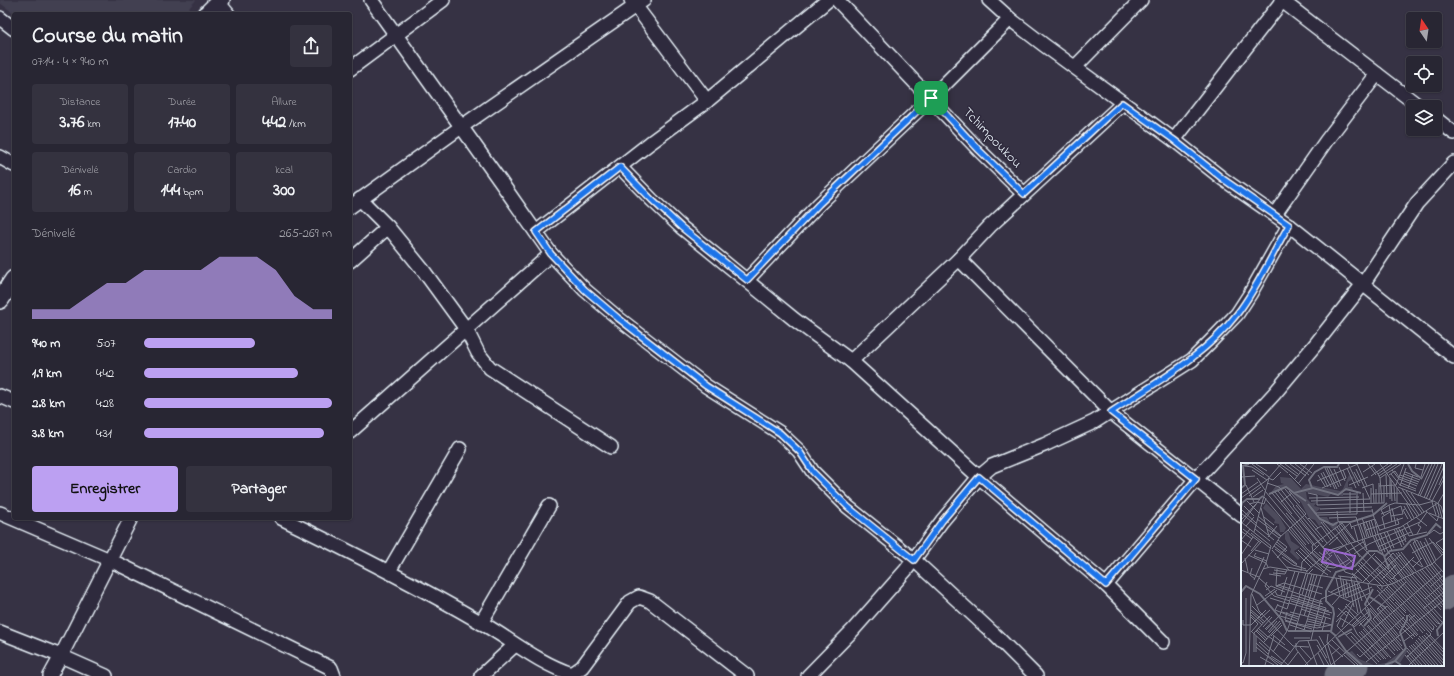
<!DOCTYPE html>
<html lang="fr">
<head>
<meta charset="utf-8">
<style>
	:root { --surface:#282633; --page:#34323f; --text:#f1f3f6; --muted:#a5a5ac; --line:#44434e; --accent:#bca0f2 }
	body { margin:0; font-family:"Indie Flower",sans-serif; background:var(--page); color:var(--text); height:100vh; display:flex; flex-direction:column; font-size:15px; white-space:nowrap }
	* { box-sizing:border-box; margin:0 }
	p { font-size:13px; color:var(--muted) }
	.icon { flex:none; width:22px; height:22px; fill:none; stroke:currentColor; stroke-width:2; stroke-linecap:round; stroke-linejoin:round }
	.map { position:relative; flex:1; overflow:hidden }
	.drawer { position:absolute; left:12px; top:12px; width:340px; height:508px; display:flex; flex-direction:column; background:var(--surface); border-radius:4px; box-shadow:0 1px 3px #0004,0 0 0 1px var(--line) }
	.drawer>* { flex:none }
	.needle { width:26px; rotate:347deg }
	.buttons { position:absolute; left:1406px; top:12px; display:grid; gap:8px }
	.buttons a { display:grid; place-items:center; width:36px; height:36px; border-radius:4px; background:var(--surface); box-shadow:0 1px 3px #0004,0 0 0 1px var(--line); font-size:20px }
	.pin { position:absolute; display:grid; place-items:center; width:34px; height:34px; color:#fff; margin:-17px; border-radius:8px; box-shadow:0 2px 6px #0006 }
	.round { display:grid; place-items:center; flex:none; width:42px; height:42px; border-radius:4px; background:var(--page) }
	.head { display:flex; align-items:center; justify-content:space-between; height:68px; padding:0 20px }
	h1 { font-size:22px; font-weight:700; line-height:30px }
	.figures { display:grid; grid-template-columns:repeat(3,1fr); gap:6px; height:68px; padding:4px 20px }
	.figures div { display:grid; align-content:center; border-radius:4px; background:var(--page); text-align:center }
	.figures b { font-size:17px; font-weight:700 }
	.figures small { font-size:11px; font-weight:400 }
	.figures p { font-size:11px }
	.chart { height:112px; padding:8px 20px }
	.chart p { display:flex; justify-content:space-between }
	.chart svg { width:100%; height:72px; margin-top:4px; fill:var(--accent); opacity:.7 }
	.action { display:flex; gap:8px; margin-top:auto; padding:8px 20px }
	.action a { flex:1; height:46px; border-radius:4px; background:var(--accent); color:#111; font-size:16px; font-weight:700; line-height:46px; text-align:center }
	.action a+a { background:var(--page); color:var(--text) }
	ul { padding:0 20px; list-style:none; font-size:13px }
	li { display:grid; grid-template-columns:64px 48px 1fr; align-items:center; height:30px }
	li i { height:10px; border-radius:5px; background:var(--accent) }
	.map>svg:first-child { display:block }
	.built { fill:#433f51 }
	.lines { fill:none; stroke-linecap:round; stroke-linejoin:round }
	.river { stroke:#70717f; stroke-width:29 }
	.minor-casing { stroke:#e8f1f8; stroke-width:16 }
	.tertiary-casing { stroke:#e8f1f8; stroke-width:20 }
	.minor { stroke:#2f2a3d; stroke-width:13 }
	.tertiary { stroke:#2f2a3d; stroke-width:17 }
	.route-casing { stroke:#fff; stroke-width:8 }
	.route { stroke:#1a73e8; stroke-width:5 }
	.labels { text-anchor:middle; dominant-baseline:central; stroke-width:3; stroke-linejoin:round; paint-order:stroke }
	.street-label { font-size:14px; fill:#e8f1f8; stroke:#2f2a3d }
	.inset-river { fill:none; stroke:#70717f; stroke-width:2 }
	.inset-road { fill:none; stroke:#7d7e8c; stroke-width:1 }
	.view { fill:#9c67d0; fill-opacity:0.15; stroke:#9c67d0; stroke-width:2 }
	.inset-edge { fill:none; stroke:#e8f1f8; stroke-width:2 }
</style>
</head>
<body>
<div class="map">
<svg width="1454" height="676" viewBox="0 0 1454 676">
	<rect width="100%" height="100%" fill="#363244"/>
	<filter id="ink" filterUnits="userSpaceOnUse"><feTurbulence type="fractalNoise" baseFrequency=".025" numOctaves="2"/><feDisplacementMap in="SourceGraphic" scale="8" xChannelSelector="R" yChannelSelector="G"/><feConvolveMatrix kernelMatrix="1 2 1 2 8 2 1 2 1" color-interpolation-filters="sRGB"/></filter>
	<g filter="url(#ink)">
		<polygon class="built" points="0,0 196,0 184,14 15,14 0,3"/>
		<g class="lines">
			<g class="river">
				<polyline points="1443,597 1454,589"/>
				<polyline points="1339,676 1354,665"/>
			</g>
			<g class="minor-casing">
				<g id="minor">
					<polyline points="371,0 500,181 551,254 585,290 618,318 706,386 780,433 799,451 813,472 848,507 914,560 995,635 1036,676"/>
					<polyline points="631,0 707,101"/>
					<polyline points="837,0 979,150 1024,194"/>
					<polyline points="989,0 1010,19 1044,45 1174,140 1223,179 1289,225 1454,357"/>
					<polyline points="1281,0 1420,107"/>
					<polyline points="218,2 228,14"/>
					<polyline points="0,18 14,29"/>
					<polyline points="1075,67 1141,0"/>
					<polyline points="350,69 443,0"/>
					<polyline points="1435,118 1454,133"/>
					<polyline points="1174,140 1282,1"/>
					<polyline points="0,157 14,165"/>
					<polyline points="620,167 652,200 681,227 795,320 851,361 979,477 1106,585 1163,642"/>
					<polyline points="360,199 388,227 423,270 466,329 478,353 490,368 611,447"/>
					<polyline points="350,207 461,127 644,0"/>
					<polyline points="1275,214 1326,141 1377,74"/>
					<polyline points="536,232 650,143 707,101 828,0"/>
					<polyline points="959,259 1111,412 1242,516"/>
					<polyline points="350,261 388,227"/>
					<polyline points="747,280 819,204 931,98 1010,19"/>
					<polyline points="851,361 959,259 990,226 1123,103"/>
					<polyline points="0,396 14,402"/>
					<polyline points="350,432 551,254"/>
					<polyline points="0,513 110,560 331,668 334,676"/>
					<path d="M281,518c68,33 134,66 199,104 30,17 58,41 92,52l10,-7 48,-65 9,-5 11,4 97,75"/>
					<polyline points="389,571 460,449"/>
					<polyline points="1106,585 1196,479 1274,394 1315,345 1363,284 1417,203 1454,163"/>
					<polyline points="481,623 549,506"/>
					<polyline points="0,632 61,656 106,676"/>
					<polyline points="50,676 61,656 131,518"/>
					<polyline points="481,676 515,645"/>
					<polyline points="808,676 853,630 906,570 942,521 979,477 992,466 1044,445 1094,422 1192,360 1210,342 1237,314 1250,294 1289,225"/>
				</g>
			</g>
			<g class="tertiary-casing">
				<g id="tertiary">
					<polyline points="207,14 221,0"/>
					<polyline points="0,300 14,279"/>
				</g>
			</g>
			<use href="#minor" class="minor"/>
			<use href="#tertiary" class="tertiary"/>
		</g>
	</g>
	<g class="lines" filter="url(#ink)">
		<g class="route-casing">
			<path id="route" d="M931,98l48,52 45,44 98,-91 52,37 49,39 66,46c-17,29 -31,62 -52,89 -33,43 -82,69 -126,98l85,67 -90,106 -127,-108 -37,44 -28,39 -66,-53 -35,-35 -13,-20 -20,-19 -74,-47 -88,-68 -33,-28 -34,-36 -15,-22 84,-65 32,33 29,27 66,53 72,-76z"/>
		</g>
		<use href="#route" class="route"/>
	</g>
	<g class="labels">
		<g class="street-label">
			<text transform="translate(992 138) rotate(46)">Tchimpoukou</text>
		</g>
	</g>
	<g transform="translate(1241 463)">
		<rect width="203" height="203" fill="#363244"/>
		<path d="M108,12l5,3 -6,4v5h4l1,3 -10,1v5l-12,-2 -3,3 -22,-5 1,7 4,4 6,-1 -3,4 7,2 -6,5 4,4h8l3,6 8,-1 -3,9 -10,-10 -6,5 -4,-6 -6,-2 -8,-16 -15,-15 -17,8 7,-9 8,-2 -3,-1 -1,-6 11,1 10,11 5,-5 34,7 3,-2zM25,40l13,13 7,12 -2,4h-4l-1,-8 -5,-1 1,-3 -12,-12z" fill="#4d4b5c"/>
		<path d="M47,68l3,10 9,6 -6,4 6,7 -2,2 -8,-8 1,-3 -6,-10v-6zM164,186l3,1 -8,13 4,2 -10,-3 -2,3h-33l-12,-12 5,-2 7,8 15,6 12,-2z" fill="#4d4b5c"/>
		<path class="inset-river" d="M167,1l4,7 10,8M0,25l4,-3 -2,-19 6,-2M71,25l-3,-8 6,-8 9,-5h13l2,-3M53,30l12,8M28,31l17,-7 8,6 19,-5 25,7 8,-6 15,4M67,41l12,15 13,6 5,-3M0,44l1,-4 5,-4h12l4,-3M98,59h12l22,-7 14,-12M143,93l5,13M92,115l3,-6 19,-6 14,-15h8l8,5 5,-5 13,-2 8,-9 16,-5 9,-11 5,4M0,129l5,-6 14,8 22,26 5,11M129,134l16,11M125,143l-1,-2 8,-15M123,163l7,-8 -3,-9M47,168h42l6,5M90,169l3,-18 -1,-6 -7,-7v-10l7,-13M197,173l-1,-6 7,-9M95,174l10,14 16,14M97,174l14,-8M154,198l11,-13 -6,-16 7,-12v-5M144,202l10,-4 6,4"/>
		<path class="inset-road" d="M11,1l17,13M15,1l11,7M36,1l11,9M39,1l17,12M44,1l13,10M49,1l16,12M54,1l14,11M59,1l12,9M107,1l11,22M116,1l10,22M127,1l8,11M139,1l37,52M175,1l-1,4 8,2M4,3l7,1 12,8M131,3l6,8 14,-10M88,4l10,20M98,4l6,14M84,5l10,21M86,5l10,21M106,5l9,20M93,6l7,17M115,6l14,30M11,7l15,10M151,7l7,9 18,7M82,9l8,15M113,9l6,11M122,9l12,-8M164,9l13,5M80,10l7,14M48,11l12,12M137,11l2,4 21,-14M150,11l9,11 16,6M163,11l16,6M77,12l7,11M145,12l1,22M148,12l6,-4 4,6 19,7M159,12l19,7M130,13l17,-12M138,13l18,-12M0,14l14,-1M180,14l4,-13M16,15l8,12M27,15l5,2 8,-8M139,15l2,25M181,15l7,-14M54,16l12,-15M150,17l1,21M76,18l41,-17M26,20l12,4 15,19M138,20v20M160,20l15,6M57,21l16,-20M5,22l8,17M108,22l19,-8M198,22l5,-11M138,23l17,-1 8,-21M153,23l1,15M159,23l6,-18M157,24l35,14M81,25l24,-10 -3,-8M121,25l11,-4 1,19M130,25v15M156,25v15M167,25l5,-13M135,26v14M161,26l17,26M24,28l44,53M37,28l49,61M48,28l11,12M165,28l16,22M34,29l17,22M109,29v21M31,30l25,29M67,30l9,2v10l67,-2v-17M122,30l1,19M170,30l13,19M0,31l17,-12M102,31h13M130,31l31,-1M8,33l12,-9M177,33l14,-32M179,33l15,-32M12,34l10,-7M23,34l26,31M0,35l26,-18 14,-16M68,35l50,-1M183,35l14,-34M149,36v-21M185,36l16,-35M188,37l15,-34M6,38l12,12M70,38l59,-2M191,38l12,-22M40,39l11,-9M191,39l4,13M165,40l8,15M197,40l4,15M8,41l8,-2 7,2 2,-6M55,42l31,38M3,43l10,10M52,43l30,36M163,43l8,14M20,45l8,28 5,4M151,45l4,17M79,46l52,-2M131,46l6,25M164,46l-2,1 5,9M1,47l14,13M96,48l1,10 17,21M185,48l11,10 2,-6 -4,-12M0,50l27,22M45,50l27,32M75,50l56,-2M188,50l15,6M140,51l20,-8 2,8 -12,2M77,52l39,-1v-22M143,52l-3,-5 8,-5M17,53l23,20M23,54l10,8M115,54l7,22M175,54l11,9M88,55l27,-1M121,55l7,19M16,56l23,17M67,56l1,-1 9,10M0,57l15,-16M58,57l31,36M130,57l5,15M125,58l5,15M128,58l4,15M0,59l30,24 -5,17 2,4M56,59l20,26M80,59l12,16M82,59l20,23M151,59l-3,-17 6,-2 24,2 15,-4 7,5 3,10M1,60l18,-24M122,60l4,14M166,60l6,12M119,61l5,14M162,62l6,11 18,-4M5,63l8,-9M98,63l21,31M50,64l15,18M96,64l12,16M110,64l24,-8 5,12M113,64l4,14M157,64l8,15M48,65l18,21 20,18M94,65l12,16M155,65l8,17M2,66l18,14M14,66l15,12M26,66l12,9M144,66l-3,-12 8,-5M153,66l8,18M47,67l28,32 15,10M74,67l6,-4 10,14M125,67l37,-12M139,67l19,-6 -2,-6M0,68l11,8M146,68l7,17M13,69l15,-54M143,69l8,19M10,70l19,15M139,70l8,19 21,24M137,71l7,18M176,71l4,-7 -3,-2 9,-13M188,71l5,-4 6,4 4,-2M134,72l8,19M132,73l7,15 26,-12 -4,-9M27,74l9,-11M184,75l11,22M188,75l13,17M203,75l-8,5 8,8M121,76l5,11 -3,-11M0,77l9,-11M0,77l10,7M173,77l14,26M116,78l35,38M179,78l12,23M36,79l10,9M183,79l11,21 9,10M35,81l10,8M169,81l13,23M88,82l9,-8M103,82l10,14 -9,7M33,83l23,18M82,84l27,-24 2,6M137,84l33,-15M59,85l24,23M112,85l35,37M31,86l8,-12 26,-23 -21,-25M34,86l22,16M91,86l13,23 9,3M14,87l14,4M31,87l17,20M57,87l15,15 15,10M10,88l8,-10M72,88l-1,-5 30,-23 14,19M55,89l15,15M71,89l16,14M78,89l19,15M101,89l12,12M157,89l16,21M160,89l15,19M15,90l-2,3 13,5M104,90l18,-11M155,90l17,21M171,90l21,-11 10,11M88,91l15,-8M113,91l15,-10 51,-22M0,92l12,-18M7,92l18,8M96,92l9,12M134,93l20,20M149,93l16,21M41,94l11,8 13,4M147,94l16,21M4,95l3,14M36,95l10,-11 -9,-7M132,95l25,23M146,95l15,20M180,96l-8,-16 4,-3 13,25M144,97l11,14M171,97l10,7M120,99l23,22M118,100l23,23v3M0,101l21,-23M191,101l10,13M80,102l11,-10M117,102l11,11M189,102l14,18M186,103l17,20M46,104l21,4M86,104l7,1 16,-9M172,104l9,-9M184,104l19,24M11,105l-2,7 5,4M136,105l14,12M22,106l7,-2 113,19 9,-2 40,-20 12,-11M36,106l-1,17 46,16M115,106l14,14M135,106l12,12M181,106l22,25M0,107l18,7M33,107l12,2M179,107l24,28M60,108l1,-9 17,-17M176,108l26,30M65,109l24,-22 71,-23 37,-24 6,-10M174,109l29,34M32,110l12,1 2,-4M111,110l10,8M28,111l12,2M171,111l30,33M113,112l15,29M169,112l31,35M97,113l19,2M99,113l4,22M166,113l29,32M164,114l37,41M18,115l10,9M95,115l4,18M152,115l44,49M162,115l39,44M141,116l15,-15M151,116l22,-22M13,117l10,-23M102,117l3,18M105,117l3,17M150,117l43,47 -1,3M160,117l39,44M148,118l44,49M158,118l38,42 3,1M26,119l-2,4 9,10M113,119l7,30M122,119l30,-29 18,22M108,120l5,24M128,120l31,-28M68,121l14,4M116,121l5,17M37,122l13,4M35,123l8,-3 38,11M136,123l28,30M148,123l43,46M146,124l44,47M189,124l14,-12M145,126l20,22M25,127l5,-4 14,6M136,127l29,31M143,127l10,11M34,128l2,4 14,3M87,128l23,11M90,129l17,-9M11,131l7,17 34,35 16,1M58,131l7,-21M40,132l6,-18M51,132l31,9M61,132l6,-21 5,-5M138,132l26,28M24,133l10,-7M33,133l16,5M50,134l35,11 -6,18 -13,-2M67,134l6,-22M29,135l19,6M105,135l26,-11M50,136l38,12M80,136l39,-16M184,136l19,-16M50,138l41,12M154,139l11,11M48,140l41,12M37,141l-3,6 23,9M105,141l12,11M128,141l32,37M16,142l20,-15M36,142l10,4 12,-37M91,142l8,-9 21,-9M11,143l9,9M104,143l46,52M139,143l20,22M146,143l-14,13 27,31M146,143l16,19M126,144l36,43M97,145l9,8M129,145l32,38M137,145l21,22M144,145l17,19M60,146l30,10M182,146l21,-17M10,147l14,12M10,149l12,11M41,149l17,5M46,149l-2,8 9,3 23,5 14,-3M49,149l32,8M120,149l34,39M117,150l-7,-35 24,-25M68,151l13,4M168,151l16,17M10,152l11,10M167,152l15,18M174,152l-6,5 9,11M39,153l17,5M63,153l13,-41M10,154l7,7 -6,7M96,154l14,-15 19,-9 -2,-9M20,155l9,-8M99,155l13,8M100,155l-4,8 32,33M67,156l24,6M129,156l28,32M2,157v5h8M44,158l27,8M66,158l13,3M95,159l10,-11 8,8M166,159l11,13M165,161l11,12M10,162l15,-15M49,162l21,7M111,162l9,-9M127,162l27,30M118,163l10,-10 -4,-8M126,163l20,23M163,163l11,11M22,164l9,-10M101,164l11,-24M113,164l11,-9M17,165l10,9M24,166l10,-9M122,166l25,28M162,166l10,10M16,167l10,9M25,167l14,-15 15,-44M63,167l17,-54 8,-12 -15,-13M10,168l37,34M15,168l9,9M54,168l17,-57M81,168l4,-14M120,168l25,28M27,169l9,-11M118,169l25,27M28,170l11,-12M185,170l18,20M87,171l-1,8 8,23M116,171l24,26M116,171l-4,-8 15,-14M32,172l12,10M105,172l5,-3 28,30M183,172l20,22M189,172l14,15M27,173l22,16M30,173l11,-11M78,173l6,11M110,173l26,28M158,173l-22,-27 29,-27M178,173l25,28M181,173l22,25M53,175h16M177,175l24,27M70,177l10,-41M91,177l26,25M175,177l22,25M67,178l9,24M163,178l11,-8M18,179l10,9M23,179l17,-19M174,179l20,23M15,180l12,11M55,180v6l12,16M87,180l15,14M172,181l19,21M76,182l12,20M170,182l18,20M84,183l6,19M168,183l17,19M15,184l22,18M59,184l11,12M166,185l15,17M166,188l12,14M13,189v-19l16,-17M15,189v-16M32,189l14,-21 13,-36M77,190l6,12M116,191l3,3 44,-40M90,192l9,-8M103,192l11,10M164,192l8,10M166,192l9,10M27,193l14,9M30,193l11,7M19,194l14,8M166,194l24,-23M0,199l2,1 3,-10v-55M125,199l78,-62M8,202l2,-70 15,-32M24,202l9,-29M40,202l18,-24 18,-1 10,18M47,202l10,-13M64,202l84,-80M90,202l111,-95M168,202l35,-33"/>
		<path class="view" d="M84,86l30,7 -3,13 -30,-7z"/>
		<rect width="203" height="203" class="inset-edge"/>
	</g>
</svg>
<div class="buttons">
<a><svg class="needle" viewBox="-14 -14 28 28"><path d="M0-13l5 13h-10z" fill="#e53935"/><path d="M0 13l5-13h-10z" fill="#a5a5ac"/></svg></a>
<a><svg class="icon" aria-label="locate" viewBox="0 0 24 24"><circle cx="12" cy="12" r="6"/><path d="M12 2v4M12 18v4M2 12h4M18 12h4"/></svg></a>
<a><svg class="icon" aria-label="layers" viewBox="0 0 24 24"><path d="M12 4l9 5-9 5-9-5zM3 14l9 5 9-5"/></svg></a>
</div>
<div class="pin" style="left:931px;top:98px;background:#1e9e55"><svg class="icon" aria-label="arrive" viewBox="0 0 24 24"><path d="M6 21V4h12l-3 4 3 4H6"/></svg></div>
<section class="drawer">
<div class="head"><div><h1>Course du matin</h1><p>07:14 · 4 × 940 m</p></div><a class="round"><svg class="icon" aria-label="share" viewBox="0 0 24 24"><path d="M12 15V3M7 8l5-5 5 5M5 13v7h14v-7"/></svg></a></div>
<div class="figures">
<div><p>Distance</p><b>3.76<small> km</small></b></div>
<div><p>Durée</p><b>17:40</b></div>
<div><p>Allure</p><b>4:42<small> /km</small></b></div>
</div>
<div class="figures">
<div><p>Dénivelé</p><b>16<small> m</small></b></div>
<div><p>Cardio</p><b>144<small> bpm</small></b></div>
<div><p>kcal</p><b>300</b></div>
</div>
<div class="chart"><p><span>Dénivelé</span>265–269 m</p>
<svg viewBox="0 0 160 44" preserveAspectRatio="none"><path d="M0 44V38L10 38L20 38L30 30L40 22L50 22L60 14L70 14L80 14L90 14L100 6L110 6L120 6L130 14L140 30L150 38L160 38V44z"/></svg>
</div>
<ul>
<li><b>940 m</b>5:07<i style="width:59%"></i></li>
<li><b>1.9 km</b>4:42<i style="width:82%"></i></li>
<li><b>2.8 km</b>4:28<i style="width:100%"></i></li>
<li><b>3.8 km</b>4:31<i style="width:96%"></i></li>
</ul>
<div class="action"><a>Enregistrer</a><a>Partager</a></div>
</section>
</div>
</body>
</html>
